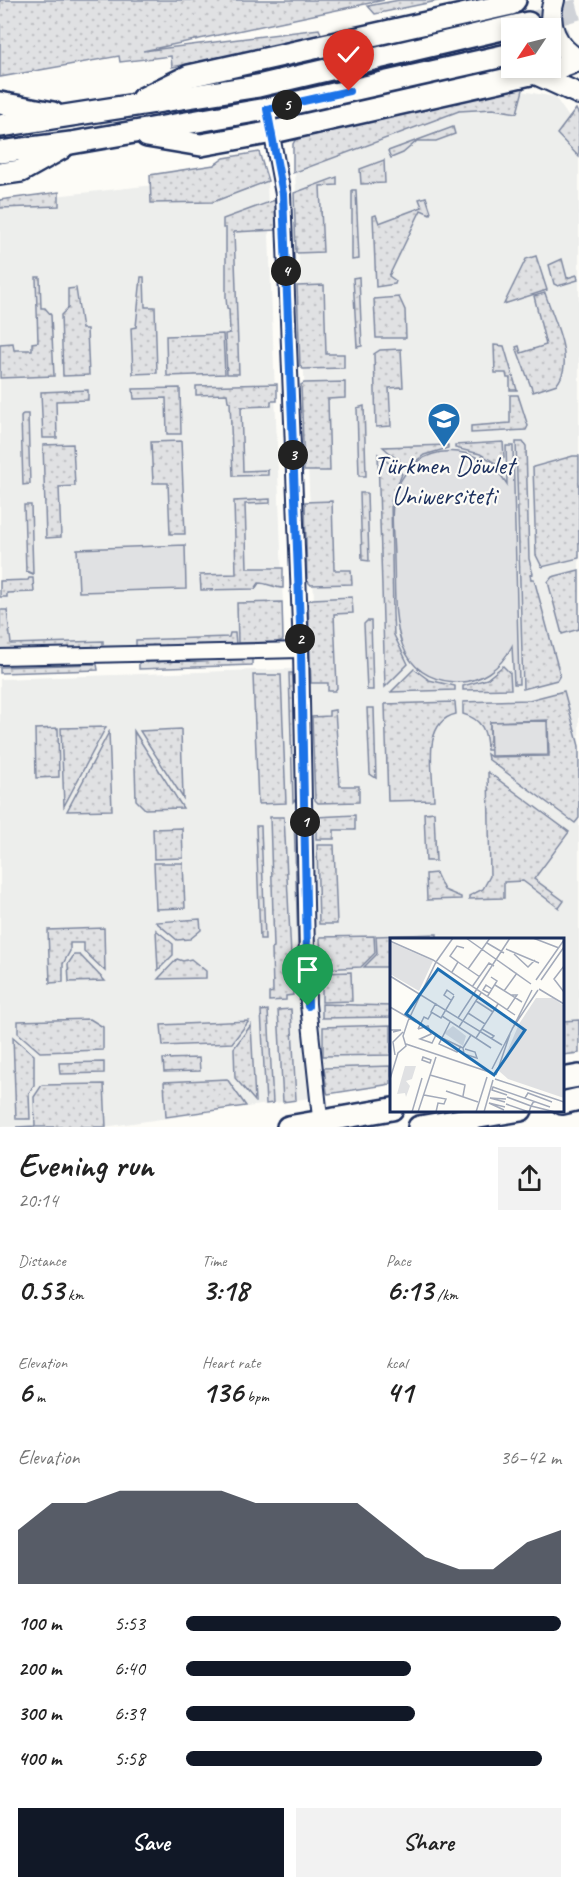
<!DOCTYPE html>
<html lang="en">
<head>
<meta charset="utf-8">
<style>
	:root { --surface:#fff; --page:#f2f2f2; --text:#222; --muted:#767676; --accent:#111827 }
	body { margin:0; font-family:Caveat,sans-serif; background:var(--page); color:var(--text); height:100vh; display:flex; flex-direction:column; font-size:22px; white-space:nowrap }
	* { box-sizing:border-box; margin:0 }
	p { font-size:20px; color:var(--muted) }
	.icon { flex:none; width:33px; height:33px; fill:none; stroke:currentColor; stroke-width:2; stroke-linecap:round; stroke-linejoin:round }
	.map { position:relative; height:1127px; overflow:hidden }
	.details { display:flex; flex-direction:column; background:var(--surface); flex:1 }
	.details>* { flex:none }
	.needle { width:39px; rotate:235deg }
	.controls { position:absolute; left:501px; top:18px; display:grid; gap:12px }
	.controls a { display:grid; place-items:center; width:60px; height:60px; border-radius:0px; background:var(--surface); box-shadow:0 3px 9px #0003; font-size:30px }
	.pin { position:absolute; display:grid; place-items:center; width:51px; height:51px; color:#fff; margin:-62px -26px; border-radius:50% 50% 50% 0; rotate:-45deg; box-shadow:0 0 6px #0007 }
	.pin .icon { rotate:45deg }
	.km { position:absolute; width:30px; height:30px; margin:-15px; border-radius:50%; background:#222; color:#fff; font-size:16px; line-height:30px; text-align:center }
	.round { display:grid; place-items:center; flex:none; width:63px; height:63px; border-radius:0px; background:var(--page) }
	.overview { display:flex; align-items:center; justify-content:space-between; height:102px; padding:0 18px }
	h1 { font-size:33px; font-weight:800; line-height:45px }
	.figures { display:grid; grid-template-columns:repeat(3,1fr); gap:9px; height:102px; padding:6px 18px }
	.figures div { display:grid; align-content:center }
	.figures b { font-size:30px; font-weight:800 }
	.figures small { font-size:16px; font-weight:400 }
	.figures p { font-size:16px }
	.chart { height:168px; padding:12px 18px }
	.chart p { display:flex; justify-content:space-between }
	.chart svg { width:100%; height:108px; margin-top:6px; fill:var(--accent); opacity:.7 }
	.button { display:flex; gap:12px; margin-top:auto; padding:12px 18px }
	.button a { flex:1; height:69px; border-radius:0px; background:var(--accent); color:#fff; font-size:24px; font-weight:800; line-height:69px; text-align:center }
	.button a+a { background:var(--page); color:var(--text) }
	ul { padding:0 18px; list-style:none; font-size:20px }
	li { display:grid; grid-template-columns:96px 72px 1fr; align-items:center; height:45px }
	li i { height:15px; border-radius:8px; background:var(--accent) }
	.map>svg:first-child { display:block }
	.built { fill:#edeeec }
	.grass { fill:url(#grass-dots); stroke:#7e88a0; stroke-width:1.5 }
	.pitch { fill:#e0e1e3; stroke:#7e88a0; stroke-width:1.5 }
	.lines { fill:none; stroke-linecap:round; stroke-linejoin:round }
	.primary-tunnel { stroke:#d0d3d8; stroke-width:21; stroke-dasharray:21 10; stroke-linecap:butt }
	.minor-casing { stroke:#1b2f5e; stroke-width:18 }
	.secondary-casing { stroke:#1b2f5e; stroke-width:24 }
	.primary-casing { stroke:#1b2f5e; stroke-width:26 }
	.minor { stroke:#fdfcf7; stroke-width:14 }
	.secondary { stroke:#fdfcf7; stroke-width:20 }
	.primary { stroke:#fdfcf7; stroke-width:21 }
	.route-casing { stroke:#fff; stroke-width:12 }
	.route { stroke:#1a73e8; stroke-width:8 }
	.labels { text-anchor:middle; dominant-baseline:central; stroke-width:4.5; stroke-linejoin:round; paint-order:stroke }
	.poi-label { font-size:26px; fill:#1b2f5e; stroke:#fdfcf7 }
	.inset-road { fill:none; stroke:#a3aaba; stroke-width:1.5 }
	.view { fill:#1f6fb2; fill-opacity:0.15; stroke:#1f6fb2; stroke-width:3 }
	.inset-edge { fill:none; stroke:#1b2f5e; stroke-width:3 }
</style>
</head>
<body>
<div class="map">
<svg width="579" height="1127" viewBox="0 0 579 1127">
	<defs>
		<pattern id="grass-dots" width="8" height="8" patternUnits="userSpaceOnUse" patternTransform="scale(1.5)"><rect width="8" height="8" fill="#e0e1e3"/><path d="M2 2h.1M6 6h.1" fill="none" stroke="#c0c1c5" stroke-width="1.8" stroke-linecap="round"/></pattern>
	</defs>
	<rect width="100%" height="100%" fill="#fdfcf7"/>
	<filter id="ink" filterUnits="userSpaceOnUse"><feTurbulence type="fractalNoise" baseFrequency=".0167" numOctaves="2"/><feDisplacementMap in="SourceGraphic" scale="12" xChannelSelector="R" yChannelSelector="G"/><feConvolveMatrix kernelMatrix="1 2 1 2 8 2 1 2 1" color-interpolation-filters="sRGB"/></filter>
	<g filter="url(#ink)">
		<g class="built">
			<polygon points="516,90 555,97 579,132 579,1045 563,1048 562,939 392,939 391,1081 303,1099 104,1127 0,1127 0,679 317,668 294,148"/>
			<polygon points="267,181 284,631 275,643 0,653 0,202 154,185"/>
		</g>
		<g class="grass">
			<polygon points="0,0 384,0 143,51 319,29 323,38 172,67 171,56 120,62 119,56 0,77"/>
			<polygon points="399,0 442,0 375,14 368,6"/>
			<polygon points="513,86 524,86 517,113 493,109 459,111 293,173 293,144 297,137"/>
			<polygon points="576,109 579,115 579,157 557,134"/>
			<polygon points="453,127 455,134 436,141 417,141 403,153 391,158 388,151"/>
			<polygon points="259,152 268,181 213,202 151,203 150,175 214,165 224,158"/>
			<polygon points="384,160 385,183 361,184 360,169"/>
			<polygon points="337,177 337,185 320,186 323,252 296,253 294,193"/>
			<polygon points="352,190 356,190 359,259 352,260"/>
			<polygon points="59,192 59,206 0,208 0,200"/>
			<polygon points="426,197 431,212 430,214 421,210 389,276 396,281 395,284 376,287 373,216 376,215 379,223 422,207 419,199"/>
			<polygon points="275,200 276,230 234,232 239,374 227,374 225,334 230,333 229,309 227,308 226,298 226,228 223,228 223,219"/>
			<polygon points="536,256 547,290 504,304 526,259"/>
			<polygon points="562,259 567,278 577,275 578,280 558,286 554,284 549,265"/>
			<polygon points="36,277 40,277 41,308 45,308 51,315 54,376 0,378 0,344 13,343 14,350 32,350 32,343 38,342"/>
			<polygon points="141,277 144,277 145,307 155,307 157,373 133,374 131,328 136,327"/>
			<polygon points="359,277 362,346 357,347 353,278"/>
			<polygon points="324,285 326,354 344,354 344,368 303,369 300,366 297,286"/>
			<polygon points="76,288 82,329 87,329 89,375 63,376 61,315 68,308 68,289"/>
			<path d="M545,293c8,25 31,67 12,91l-24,8 -17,-45 3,-1 2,7 25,-8 -12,-49z"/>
			<polygon points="399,297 405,310 406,338 376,338 374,299"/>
			<polygon points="223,334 225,374 167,376 166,336"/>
			<polygon points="494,345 504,346 517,390 510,390 510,378 507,378 506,373 495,373"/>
			<polygon points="401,349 403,387 389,388 391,426 376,427 374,354 380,350"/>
			<polygon points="345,382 345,398 328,399 330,471 304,471 301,385 304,383"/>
			<polygon points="277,384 277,401 271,401 271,406 241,407 243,471 268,470 268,475 233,476 230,402 228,401 227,394 196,395 196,386"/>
			<polygon points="180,388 181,434 167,434 166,398 134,399 133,389"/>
			<polygon points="88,390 88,400 56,401 57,438 43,438 41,392"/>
			<polygon points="510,395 518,395 528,426 526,430 471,433 471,426 510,423"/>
			<polygon points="364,406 366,476 359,476 357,408"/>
			<polygon points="23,414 28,414 30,484 23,485 21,417"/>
			<polygon points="181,441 185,534 170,534 168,483 153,483 151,442"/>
			<polygon points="503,442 504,457 497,464 480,454 455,448 455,445"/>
			<polygon points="516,442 523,442 526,446 529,559 533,574 530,575 531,579 534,579 560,675 557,680 523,689"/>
			<polygon points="73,444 75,486 59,487 61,537 46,538 43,445"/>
			<polygon points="448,445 448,448 424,455 407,468 383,447"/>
			<polygon points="378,454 402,474 391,501 393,613 394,635 408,664 385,687"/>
			<polygon points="573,456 579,456 579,558 542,567 536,555 533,467"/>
			<polygon points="360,493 367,493 369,561 362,560"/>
			<path d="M270,499v4l-25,1 2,64h36v20c-9,0 -15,-5 -24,-5l-4,6 -54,1 -1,-15 36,-1 -2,-73z"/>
			<polygon points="332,501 334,570 351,570 352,584 311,585 307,581 305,502"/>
			<polygon points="24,505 31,505 33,574 26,571"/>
			<polygon points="579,570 579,629 562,634 548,582 552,577"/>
			<polygon points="29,578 33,578 34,592 7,593 7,597 0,597 0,581 28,580"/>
			<polygon points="352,597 353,613 334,614 337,688 335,691 328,691 328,683 311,683 308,601 313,599"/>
			<polygon points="282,602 283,640 277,642 238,643 237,603"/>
			<polygon points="0,610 7,610 11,644 103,641 103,647 0,651"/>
			<polygon points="367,621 371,621 373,690 367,690 364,624"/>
			<polygon points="230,633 235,633 236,644 136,647 136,640 229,637"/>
			<polygon points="252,659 252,665 139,669 139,662"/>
			<polygon points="97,664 98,670 0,673 0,667"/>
			<polygon points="503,666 510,673 511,689 463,690 463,686 487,679"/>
			<polygon points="414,669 429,680 455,686 455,690 391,692"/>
			<polygon points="289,673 293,673 298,797 293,802"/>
			<polygon points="253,675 281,675 286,803 258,804"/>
			<path d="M564,691l15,55v72l-4,5 -87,-64 -1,-5 4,3 58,-1 -1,-36 -58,2v28h-3c0,-18 -5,-31 -24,-36v-12l66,-2z"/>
			<path d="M455,702l1,12c-35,8 -23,59 -22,86l-46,1 -3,-97z"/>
			<polygon points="367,708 374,708 376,778 370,774"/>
			<polygon points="335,710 340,786 359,786 359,802 318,803 315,800 312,717 329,716 329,711"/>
			<polygon points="106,727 64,806 61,728"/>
			<polygon points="58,728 59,777 36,778 35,729"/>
			<polygon points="181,729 181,730 183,798 140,731"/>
			<polygon points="134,731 183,808 145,809 136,800"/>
			<polygon points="109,732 112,810 67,811"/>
			<polygon points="488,772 569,832 534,879 564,901 559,908 523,881 504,882 504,898 469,899 469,896 483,889 490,876"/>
			<polygon points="434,812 436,861 426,861 424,813"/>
			<polygon points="355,815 355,830 334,830 334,839 316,839 316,817"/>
			<polygon points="270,817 284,817 293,995 286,996 286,1000 269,1001 269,993 273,992 272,948 274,947"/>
			<polygon points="294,818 298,822 304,975 299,975"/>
			<polygon points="256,826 261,826 265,939 260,939"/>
			<polygon points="182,828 183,858 154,859 153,829"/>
			<polygon points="317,845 334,845 337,924 319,924"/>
			<polygon points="154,863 183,863 185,908 156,909"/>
			<polygon points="436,873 444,890 461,897 461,899 427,900 426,874"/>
			<polygon points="200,919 201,930 190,939 177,940 156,922"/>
			<polygon points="104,928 105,971 84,951 84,943 70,943 70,951 63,964 63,982 50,983 48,930"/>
			<polygon points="156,930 173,944 173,955 158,970"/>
			<polygon points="437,934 437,939 392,939 391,967 364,967 377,954 376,936"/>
			<polygon points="374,936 375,953 361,967 321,969 320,937"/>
			<polygon points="74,955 80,955 105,981 69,982 68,964"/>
			<polygon points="177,959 183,961 191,959 206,971 206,978 158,979"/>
			<polygon points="351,972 352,1001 322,1002 322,973"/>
			<polygon points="322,1004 391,1006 391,1017 322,1018"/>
			<polygon points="291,1009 296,1100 283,1102 278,1010"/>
			<polygon points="268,1010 273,1103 266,1104 261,1011"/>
			<polygon points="90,1019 103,1027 103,1050 40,1052 18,1033 18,1021"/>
			<polygon points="579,1020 579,1053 563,1055 563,1021"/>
			<polygon points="249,1021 232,1043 163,1046 161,1025"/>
			<polygon points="251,1025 255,1101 235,1078 234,1048"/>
			<polygon points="391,1025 391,1055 323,1056 323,1027"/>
			<polygon points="13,1037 34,1055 34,1085 29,1093 30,1119 16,1119"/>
			<polygon points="199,1058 200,1071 164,1072 163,1059"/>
			<polygon points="104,1062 104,1073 60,1074 59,1063"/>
			<polygon points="391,1066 391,1084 328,1094 327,1092 324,1068"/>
			<polygon points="227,1079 246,1106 166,1117 164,1082"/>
			<polygon points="104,1084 106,1127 16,1127 35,1126 34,1097 42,1085"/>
		</g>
		<g class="pitch">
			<path d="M506,446h7l6,238h-5l-2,-38c-11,22 -33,38 -58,36 -67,-5 -58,-76 -60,-123 0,-22 -5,-48 2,-68 19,-53 85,-50 111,-7z"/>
			<polygon points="185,545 186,589 79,592 77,549"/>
			<polygon points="547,721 548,755 491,756 490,722"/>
		</g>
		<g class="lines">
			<g class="primary-tunnel">
				<polyline points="528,23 579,9"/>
				<polyline points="550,44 579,36"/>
			</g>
			<g class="minor-casing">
				<g id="minor">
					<polyline points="267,109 283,194 301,650 308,1004 321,1127"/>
					<polyline points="0,657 301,650"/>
				</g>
			</g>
			<g class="secondary-casing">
				<g id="secondary">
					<path d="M554,0c-8,25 2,47 25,60"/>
					<polyline points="533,73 579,94"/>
				</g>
			</g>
			<g class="primary-casing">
				<g id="primary">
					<polyline points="142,99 189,76 511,4 515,0"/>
					<polyline points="0,103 53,113"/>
					<polyline points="0,126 258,86 528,23"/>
					<polyline points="147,136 201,145 273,132 557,68 578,60"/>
					<polyline points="0,152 71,143 267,109 512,54"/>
					<polyline points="0,174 21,171 62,148"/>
					<polyline points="562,1079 579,1076"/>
					<polyline points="562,1103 579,1099"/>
					<polyline points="288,1127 392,1109"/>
					<polyline points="419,1127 521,1110"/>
				</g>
			</g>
			<use href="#minor" class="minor"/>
			<use href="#secondary" class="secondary"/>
			<use href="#primary" class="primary"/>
		</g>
	</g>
	<g class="lines" filter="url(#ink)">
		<g class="route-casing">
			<polyline id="route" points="308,1006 301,650 283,194 267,109 349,91"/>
		</g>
		<use href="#route" class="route"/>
	</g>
	<defs>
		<g id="university-pin" transform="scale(1.725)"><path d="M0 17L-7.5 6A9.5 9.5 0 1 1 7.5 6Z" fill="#1f6fb2" stroke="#fdfcf7"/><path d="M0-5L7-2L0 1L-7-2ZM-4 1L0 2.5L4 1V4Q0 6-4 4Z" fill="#fff"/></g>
	</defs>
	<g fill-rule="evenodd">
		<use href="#university-pin" x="444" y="419"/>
	</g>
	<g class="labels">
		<g class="poi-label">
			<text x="444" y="465">Türkmen Döwlet<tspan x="444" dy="30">Uniwersiteti</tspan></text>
		</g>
	</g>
	<g transform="translate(390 938)">
		<rect width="174" height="174" fill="#fdfcf7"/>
		<path d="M0,4l43,19 -14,30 -29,-17zM146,60h17l11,8v92l-56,-19 -9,-8 20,-47zM15,128h11l-4,13 -6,2 4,5 -4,11 -1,-4 -8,1z" fill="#e0e1e3"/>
		<path d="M63,88l13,10 -3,10 -19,-13z" fill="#e0e1e3"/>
		<path class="inset-road" d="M76,0l65,46M143,0l26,10M0,3l43,19 82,55M97,5l17,10M116,11l33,14M124,16l14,13 7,-7M68,24l22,15M174,28l-10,13 10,13M78,31l22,-31M62,34l6,-10 -8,-6 7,-10 7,2M0,38l112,69M146,42l28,-40M151,42l23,-33M105,47l27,17M82,49l17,-24 5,3M149,51l25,15M114,53l13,-18M99,55l-6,-3 3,-5 6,4M97,59l10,-16 -6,-4M61,62l-7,-5 3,-5 7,5M86,63l17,11M46,65l-5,9 10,6 13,-22M0,69l26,15M117,72l10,-15h-6M78,75l17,11M52,78l49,32M68,80l52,-80M60,84l-11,22 18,8 4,-6M69,89l22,-34M28,91l10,-3 3,8 -11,5 12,4 4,-8 27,13M28,91l6,-12 4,2 4,-7M92,91l12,7 -3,3M122,91l26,-39M0,92h11l-8,2M86,100l22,-34M16,106l83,28M75,111l10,3 2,6 -13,-4 -1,-6 8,-13M5,117l-2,-13 10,-10M33,119l8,3 -1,3 -8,-3zM102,131l40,-79M40,137l35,10 -2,11M106,137l14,-41M0,141l8,-26 8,-7 -3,-10 5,-15 28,-59 17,-24M105,141l69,23M56,153l32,11M34,157l22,4 -2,5 -6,-1 -2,9M117,157l-15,-5 1,-3 57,20M117,159l24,9 3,-5M135,160l3,-5 24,9M115,164l-15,-4 16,1M116,166l23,8M114,172l-15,-7 16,4M22,174l10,-34M28,174l18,-55M86,174l11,-35M94,174l9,-32M139,174l2,-6 24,6"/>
		<path class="view" d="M48,31l87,61 -31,45 -88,-61z"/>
		<rect width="174" height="174" class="inset-edge"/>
	</g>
</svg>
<div class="controls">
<a><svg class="needle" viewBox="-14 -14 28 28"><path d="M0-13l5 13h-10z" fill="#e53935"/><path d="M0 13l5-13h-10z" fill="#767676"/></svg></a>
</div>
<div class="pin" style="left:308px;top:1006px;background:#1e9e55"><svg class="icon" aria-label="arrive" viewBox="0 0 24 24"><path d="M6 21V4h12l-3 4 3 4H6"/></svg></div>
<div class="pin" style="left:349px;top:91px;background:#d93025"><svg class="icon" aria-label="check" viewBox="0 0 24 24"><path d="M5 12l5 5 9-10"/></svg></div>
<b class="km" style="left:305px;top:822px">1</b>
<b class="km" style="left:300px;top:639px">2</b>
<b class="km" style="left:293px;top:455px">3</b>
<b class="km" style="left:286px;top:271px">4</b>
<b class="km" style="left:287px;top:105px">5</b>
</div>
<section class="details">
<div class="overview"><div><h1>Evening run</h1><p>20:14</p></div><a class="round"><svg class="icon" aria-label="share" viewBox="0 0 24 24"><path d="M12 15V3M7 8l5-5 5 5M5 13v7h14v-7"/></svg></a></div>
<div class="figures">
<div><p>Distance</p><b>0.53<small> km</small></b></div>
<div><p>Time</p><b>3:18</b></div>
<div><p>Pace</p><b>6:13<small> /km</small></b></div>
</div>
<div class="figures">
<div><p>Elevation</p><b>6<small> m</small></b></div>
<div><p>Heart rate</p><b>136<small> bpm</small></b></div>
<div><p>kcal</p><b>41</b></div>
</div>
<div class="chart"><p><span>Elevation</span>36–42 m</p>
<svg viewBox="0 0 160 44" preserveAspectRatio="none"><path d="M0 44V22L10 11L20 11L30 6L40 6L50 6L60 6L70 11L80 11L90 11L100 11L110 22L120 33L130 38L140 38L150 27L160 22V44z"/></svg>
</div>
<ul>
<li><b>100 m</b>5:53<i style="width:100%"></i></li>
<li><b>200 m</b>6:40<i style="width:60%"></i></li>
<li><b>300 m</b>6:39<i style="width:61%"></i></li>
<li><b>400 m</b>5:58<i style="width:95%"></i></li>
</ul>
<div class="button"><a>Save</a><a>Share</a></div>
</section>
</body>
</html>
